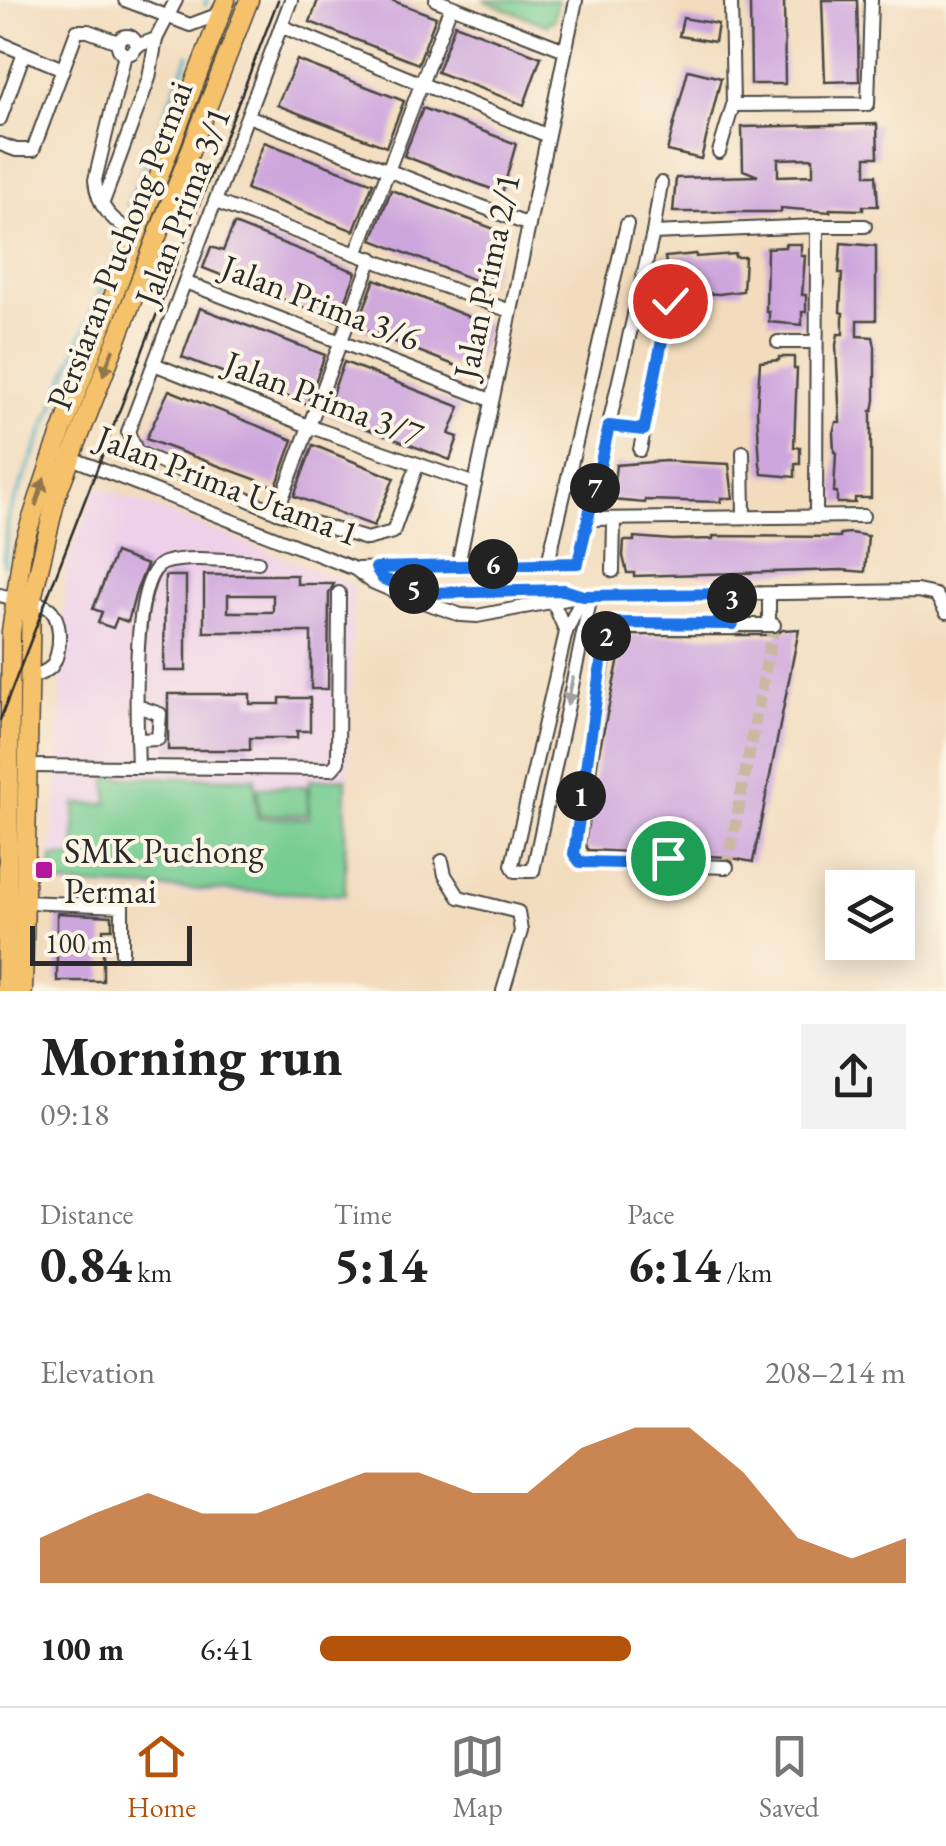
<!DOCTYPE html>
<html lang="en">
<head>
<meta charset="utf-8">
<style>
	:root { --surface:#fff; --page:#f2f2f2; --text:#222; --muted:#767676; --line:#e0e0e0; --accent:#b45309 }
	body { margin:0; font-family:"EB Garamond",serif; background:var(--page); color:var(--text); height:100vh; display:flex; flex-direction:column; font-size:38px; white-space:nowrap }
	* { box-sizing:border-box; margin:0 }
	p { font-size:32px; color:var(--muted) }
	.icon { flex:none; width:55px; height:55px; fill:none; stroke:currentColor; stroke-width:2; stroke-linecap:round; stroke-linejoin:round }
	.map { position:relative; height:991px; overflow:hidden }
	.sheet { display:flex; flex-direction:column; background:var(--surface); flex:1 }
	.sheet>* { flex:none }
	.controls { position:absolute; left:825px; top:870px; display:grid; gap:20px }
	.controls a { display:grid; place-items:center; width:90px; height:90px; border-radius:0px; background:var(--surface); box-shadow:0 5px 25px #0003; font-size:50px }
	.scale { position:absolute; left:30px; bottom:25px; width:162px; box-sizing:border-box; padding-left:10px; border:5px solid #2b2b2b; border-top:0; font-size:28px; line-height:35px; white-space:nowrap; color:#2b2b2b; -webkit-text-stroke:8px #fcf5e5; paint-order:stroke }
	.pin { position:absolute; display:grid; place-items:center; width:85px; height:85px; color:#fff; margin:-42px; border:5px solid #fff; border-radius:50%; box-shadow:0 2px 10px #0007 }
	.km { position:absolute; width:50px; height:50px; margin:-25px; border-radius:50%; background:#222; color:#fff; font-size:28px; line-height:50px; text-align:center }
	.round { display:grid; place-items:center; flex:none; width:105px; height:105px; border-radius:0px; background:var(--page) }
	.overview { display:flex; align-items:center; justify-content:space-between; height:170px; padding:0 40px }
	h1 { font-size:55px; font-weight:700; line-height:75px }
	.stats { display:grid; grid-template-columns:repeat(3,1fr); gap:15px; height:170px; padding:10px 40px }
	.stats div { display:grid; align-content:center }
	.stats b { font-size:50px; font-weight:700 }
	.stats small { font-size:28px; font-weight:400 }
	.stats p { font-size:28px }
	.chart { height:280px; padding:20px 40px }
	.chart p { display:flex; justify-content:space-between }
	.chart svg { width:100%; height:180px; margin-top:10px; fill:var(--accent); opacity:.7 }
	ul { padding:0 40px; list-style:none; font-size:32px }
	li { display:grid; grid-template-columns:160px 120px 1fr; align-items:center; height:75px }
	li i { height:25px; border-radius:12px; background:var(--accent) }
	.tabs { display:flex; justify-content:space-around; align-items:center; height:140px; border-top:2px solid var(--line); background:var(--surface); font-size:28px; color:var(--muted) }
	.tabs a { display:grid; justify-items:center; gap:5px }
	.tabs .current { color:var(--accent) }
	.map>svg:first-child { display:block }
	.built { fill:#eed0e8 }
	.green { fill:#74cc91; stroke:#507c5e; stroke-width:2.5 }
	.lines { fill:none; stroke-linecap:round; stroke-linejoin:round }
	.stream { stroke:#41abc1; stroke-width:4 }
	.building { fill:#cda6dd; fill-rule:evenodd }
	.minor-tunnel { stroke:#cab9a0; stroke-width:12; stroke-dasharray:12 6; stroke-linecap:butt }
	.minor-casing { stroke:#494641; stroke-width:16 }
	.major-casing { stroke:#494641; stroke-width:21 }
	.minor { stroke:#fff; stroke-width:12 }
	.major { stroke:#f5c16b; stroke-width:18 }
	.tram { stroke:#2b2b2b; stroke-width:2.5 }
	.oneway { fill:#90764b }
	.oneway2 { fill:#a0a0a0 }
	.route-casing { stroke:#fff; stroke-width:20 }
	.route { stroke:#1a73e8; stroke-width:12 }
	.poi-dot { fill:#b5179e; stroke:#fcf5e5; stroke-width:4 }
	.labels { text-anchor:middle; dominant-baseline:central; stroke-width:8; stroke-linejoin:round; paint-order:stroke }
	.street-label { font-size:35px; fill:#2b2b2b; stroke:#fcf5e5 }
	.poi-label { font-size:35px; fill:#2b2b2b; stroke:#fcf5e5; text-anchor:start }
</style>
</head>
<body>
<div class="map">
<svg width="946" height="991" viewBox="0 0 946 991">
	<rect width="100%" height="100%" fill="#fcf5e5"/>
	<filter id="ink" filterUnits="userSpaceOnUse"><feTurbulence type="fractalNoise" baseFrequency=".01" numOctaves="2"/><feDisplacementMap in="SourceGraphic" scale="20" xChannelSelector="R" yChannelSelector="G"/><feConvolveMatrix kernelMatrix="1 2 1 2 8 2 1 2 1" color-interpolation-filters="sRGB"/></filter>
	<filter id="wash" filterUnits="userSpaceOnUse"><feTurbulence type="fractalNoise" baseFrequency=".0048" numOctaves="4" result="noise"/><feDisplacementMap in="SourceGraphic" scale="40" xChannelSelector="R" yChannelSelector="G"/><feGaussianBlur stdDeviation="2.25" result="paint"/><feColorMatrix in="noise" values="0 0 0 0 0 0 0 0 0 0 0 0 0 0 0 0 0 1.4 0 .05"/><feComposite in="paint" operator="in"/></filter>
	<g filter="url(#wash)">
		<rect width="100%" height="100%" fill="#f2dcbd"/>
		<polygon class="built" points="97,486 353,584 346,899 47,887 57,787 66,565"/>
		<g class="green">
			<polygon points="483,0 558,0 554,20 546,25"/>
			<polygon points="107,777 255,778 257,818 309,818 309,780 346,778 345,895 50,884 52,857 75,857 75,804 108,804"/>
			<polygon points="307,786 308,814 259,815 258,787"/>
		</g>
		<g class="lines">
			<g class="stream">
				<polyline points="205,5 207,0"/>
				<polyline points="128,205 189,55"/>
				<polyline points="4,564 8,517 118,249"/>
			</g>
		</g>
		<g id="blocks">
			<g class="building">
				<polygon points="318,0 391,0 436,17 418,64 310,22"/>
				<polygon points="750,0 784,0 785,84 751,84"/>
				<polygon points="822,0 857,0 859,81 825,82"/>
				<polygon points="683,18 718,24 715,42 679,36"/>
				<polygon points="455,24 541,57 524,105 437,72"/>
				<polygon points="297,60 404,101 386,147 277,105"/>
				<polygon points="688,70 721,78 701,159 667,151"/>
				<polygon points="423,108 516,144 502,193 404,156"/>
				<path d="M877,124l1,33h-12v18h10l2,31h-15v4l-33,-1v3l-49,-4v4h-108l3,-34 82,-2 -15,-6 -1,-43zM813,158v17l-35,1v-17z"/>
				<polygon points="264,142 373,183 354,231 246,189"/>
				<polygon points="391,190 497,230 486,259 496,262 487,285 372,240"/>
				<polygon points="234,224 356,272 338,321 203,268 211,247 223,251"/>
				<polygon points="841,243 876,246 876,320 857,320 857,336 873,337 875,347 875,400 873,411 871,411 871,498 855,498 855,503 837,503 837,492 834,492 836,452 834,452 833,433 836,422 840,422 836,345 838,334 843,334 843,313 840,312 842,273 839,273"/>
				<polygon points="785,244 801,244 801,256 805,256 802,295 806,295 806,312 802,312 802,325 769,322 769,312 766,312 767,248 785,247"/>
				<polygon points="696,254 696,257 735,254 735,257 745,257 743,291 719,294 670,291 665,257"/>
				<polygon points="375,279 489,325 472,372 357,327"/>
				<polygon points="200,308 325,355 307,404 182,357"/>
				<polygon points="779,357 794,357 794,369 797,369 794,447 800,447 800,464 795,464 795,477 762,474 760,464 757,411 760,362 779,360"/>
				<polygon points="344,362 460,407 449,434 458,437 450,460 325,413"/>
				<polygon points="169,390 293,440 276,487 146,439"/>
				<polygon points="313,445 394,478 374,526 294,496"/>
				<polygon points="665,461 729,464 733,498 721,498 721,502 645,500 645,503 612,500 616,465"/>
				<polygon points="850,533 868,536 865,572 842,570 634,576 634,573 627,573 623,556 624,541 634,541 634,537 673,540 713,539 713,536 840,537 840,534"/>
				<polygon points="115,553 147,565 136,592 128,622 117,618 113,628 98,623 102,612 93,609"/>
				<path d="M204,575h93v9h37l-5,9 -1,96h-17v-57h-107zM228,595h45v17h-45z"/>
				<polygon points="165,576 186,576 186,671 164,671"/>
				<polygon points="799,629 753,862 727,857 588,850 585,844 599,752 624,635 774,635 783,630"/>
				<polygon points="168,694 250,694 250,704 280,704 280,698 310,698 310,731 297,731 297,738 250,738 250,750 168,750"/>
				<polygon points="57,913 112,916 112,929 103,929 103,981 57,981"/>
			</g>
		</g>
	</g>
	<g filter="url(#ink)">
		<use href="#blocks" fill-opacity="0" stroke="#494641" stroke-width="2.5"/>
		<g class="lines">
			<polyline class="minor-tunnel" points="727,867 774,625"/>
			<g class="minor-casing">
				<g id="minor">
					<polyline points="125,0 190,25 214,16 223,7"/>
					<polyline points="291,0 128,432 137,452 277,512 367,539 393,532 417,466"/>
					<polyline points="436,0 565,50"/>
					<polyline points="281,26 546,135"/>
					<circle cx="127" cy="45" r="9"/>
					<polyline points="0,43 63,69"/>
					<polyline points="136,46 156,39 176,0"/>
					<path d="M125,54l-30,126c2,26 19,45 43,53"/>
					<polyline points="733,105 868,104 871,0"/>
					<polyline points="248,116 529,225"/>
					<polyline points="0,119 24,53"/>
					<polyline points="0,144 16,150 33,150 77,31 88,31 118,42"/>
					<polyline points="719,152 733,105 731,0"/>
					<polyline points="216,202 510,311"/>
					<polyline points="102,205 149,78 156,39"/>
					<polyline points="817,226 865,226"/>
					<polyline points="653,233 661,183"/>
					<polyline points="357,252 451,6"/>
					<polyline points="185,282 491,400"/>
					<polyline points="666,321 670,301"/>
					<polyline points="778,342 816,342"/>
					<polyline points="154,364 311,427 475,484"/>
					<polyline points="609,426 644,430 666,321 634,313"/>
					<polyline points="640,450 644,430"/>
					<polyline points="743,452 744,516"/>
					<polyline points="66,456 355,569 577,563 653,233 817,226 816,517"/>
					<polyline points="277,512 372,258"/>
					<polyline points="587,519 863,516"/>
					<polyline points="548,563 627,224"/>
					<polyline points="458,565 576,0"/>
					<polyline points="355,569 372,582 400,594 461,615 477,616 583,596 917,591 936,595 946,612"/>
					<polyline points="613,571 614,519"/>
					<polyline points="384,579 428,593 564,591 583,596"/>
					<polyline points="769,594 769,625"/>
					<path d="M0,595c15,5 34,5 47,12 16,9 15,47 4,60 -6,6 -14,8 -22,11"/>
					<polyline points="553,602 566,632 512,865 515,871 533,871 591,596"/>
					<polyline points="733,625 774,625"/>
					<polyline points="566,632 583,596"/>
					<polyline points="137,740 158,739 160,714 137,706"/>
					<polyline points="27,766 332,769 338,762 339,593"/>
					<path d="M138,767c-1,-34 -9,-192 26,-204 22,-8 69,-2 94,-1"/>
					<polyline points="442,861 445,875 459,897 518,912 521,931 503,991"/>
					<polyline points="727,867 579,862 575,854 575,843 609,626 615,623 733,625 732,594"/>
					<polyline points="24,902 122,906 122,953"/>
				</g>
			</g>
			<g class="major-casing">
				<g id="major">
					<polyline points="6,991 11,632 23,545 54,452 226,0"/>
					<polyline points="23,991 31,603 57,494 249,0"/>
				</g>
			</g>
			<use href="#minor" class="minor"/>
			<use href="#major" class="major"/>
			<polyline class="tram" points="0,720 278,0"/>
		</g>
		<defs><path id="oneway-solid" d="M-6-.8H1V-3.2L6.5 0L1 3.2V.8H-6Z" transform="scale(2.5)"/></defs>
		<g class="oneway">
			<use href="#oneway-solid" transform="translate(108 362) rotate(111)"/>
			<use href="#oneway-solid" transform="translate(40 492) rotate(-72)"/>
		</g>
		<use class="oneway2" href="#oneway-solid" transform="translate(570 691) rotate(102)"/>
	</g>
	<g class="lines" filter="url(#ink)">
		<g class="route-casing">
			<polyline id="route" points="668,858 668,864 580,862 574,854 604,642 608,626 615,623 733,624 732,594 583,596 564,590 428,593 383,579 376,568 578,563 609,426 644,430 670,301"/>
		</g>
		<use href="#route" class="route"/>
	</g>
	<rect class="poi-dot" x="34" y="860" width="20" height="20" rx="5"/>
	<g class="labels">
		<g class="street-label">
			<text transform="translate(182 206) rotate(-69)">Jalan Prima 3/1</text>
			<text transform="translate(119 245) rotate(-69)">Persiaran Puchong Permai</text>
			<text transform="translate(486 276) rotate(-78)">Jalan Prima 2/1</text>
			<text transform="translate(321 302) rotate(21)">Jalan Prima 3/6</text>
			<text transform="translate(324 398) rotate(21)">Jalan Prima 3/7</text>
			<text transform="translate(228 485) rotate(21)">Jalan Prima Utama 1</text>
		</g>
		<g class="poi-label">
			<text x="64" y="850">SMK Puchong<tspan x="64" dy="40">Permai</tspan></text>
		</g>
	</g>
</svg>
<div class="controls">
<a><svg class="icon" aria-label="layers" viewBox="0 0 24 24"><path d="M12 4l9 5-9 5-9-5zM3 14l9 5 9-5"/></svg></a>
</div>
<div class="scale">100 m</div>
<div class="pin" style="left:668px;top:858px;background:#1e9e55"><svg class="icon" aria-label="arrive" viewBox="0 0 24 24"><path d="M6 21V4h12l-3 4 3 4H6"/></svg></div>
<div class="pin" style="left:670px;top:301px;background:#d93025"><svg class="icon" aria-label="check" viewBox="0 0 24 24"><path d="M5 12l5 5 9-10"/></svg></div>
<b class="km" style="left:581px;top:796px">1</b>
<b class="km" style="left:606px;top:636px">2</b>
<b class="km" style="left:732px;top:598px">3</b>
<b class="km" style="left:414px;top:589px">5</b>
<b class="km" style="left:493px;top:564px">6</b>
<b class="km" style="left:595px;top:488px">7</b>
</div>
<section class="sheet">
<div class="overview"><div><h1>Morning run</h1><p>09:18</p></div><a class="round"><svg class="icon" aria-label="share" viewBox="0 0 24 24"><path d="M12 15V3M7 8l5-5 5 5M5 13v7h14v-7"/></svg></a></div>
<div class="stats">
<div><p>Distance</p><b>0.84<small> km</small></b></div>
<div><p>Time</p><b>5:14</b></div>
<div><p>Pace</p><b>6:14<small> /km</small></b></div>
</div>
<div class="chart"><p><span>Elevation</span>208–214 m</p>
<svg viewBox="0 0 160 44" preserveAspectRatio="none"><path d="M0 44V33L10 27L20 22L30 27L40 27L50 22L60 17L70 17L80 22L90 22L100 11L110 6L120 6L130 17L140 33L150 38L160 33V44z"/></svg>
</div>
<ul>
<li><b>100 m</b>6:41<i style="width:53%"></i></li>
</ul>
</section>
<nav class="tabs">
<a class="current"><svg class="icon" aria-label="home" viewBox="0 0 24 24"><path d="M3 11l9-7 9 7M6 9v11h12V9"/></svg>Home</a>
<a><svg class="icon" aria-label="map" viewBox="0 0 24 24"><path d="M3 6l6-2 6 2 6-2v14l-6 2-6-2-6 2zM9 4v14M15 6v14"/></svg>Map</a>
<a><svg class="icon" aria-label="saved" viewBox="0 0 24 24"><path d="M7 4h10v16l-5-4-5 4z"/></svg>Saved</a>
</nav>
</body>
</html>
